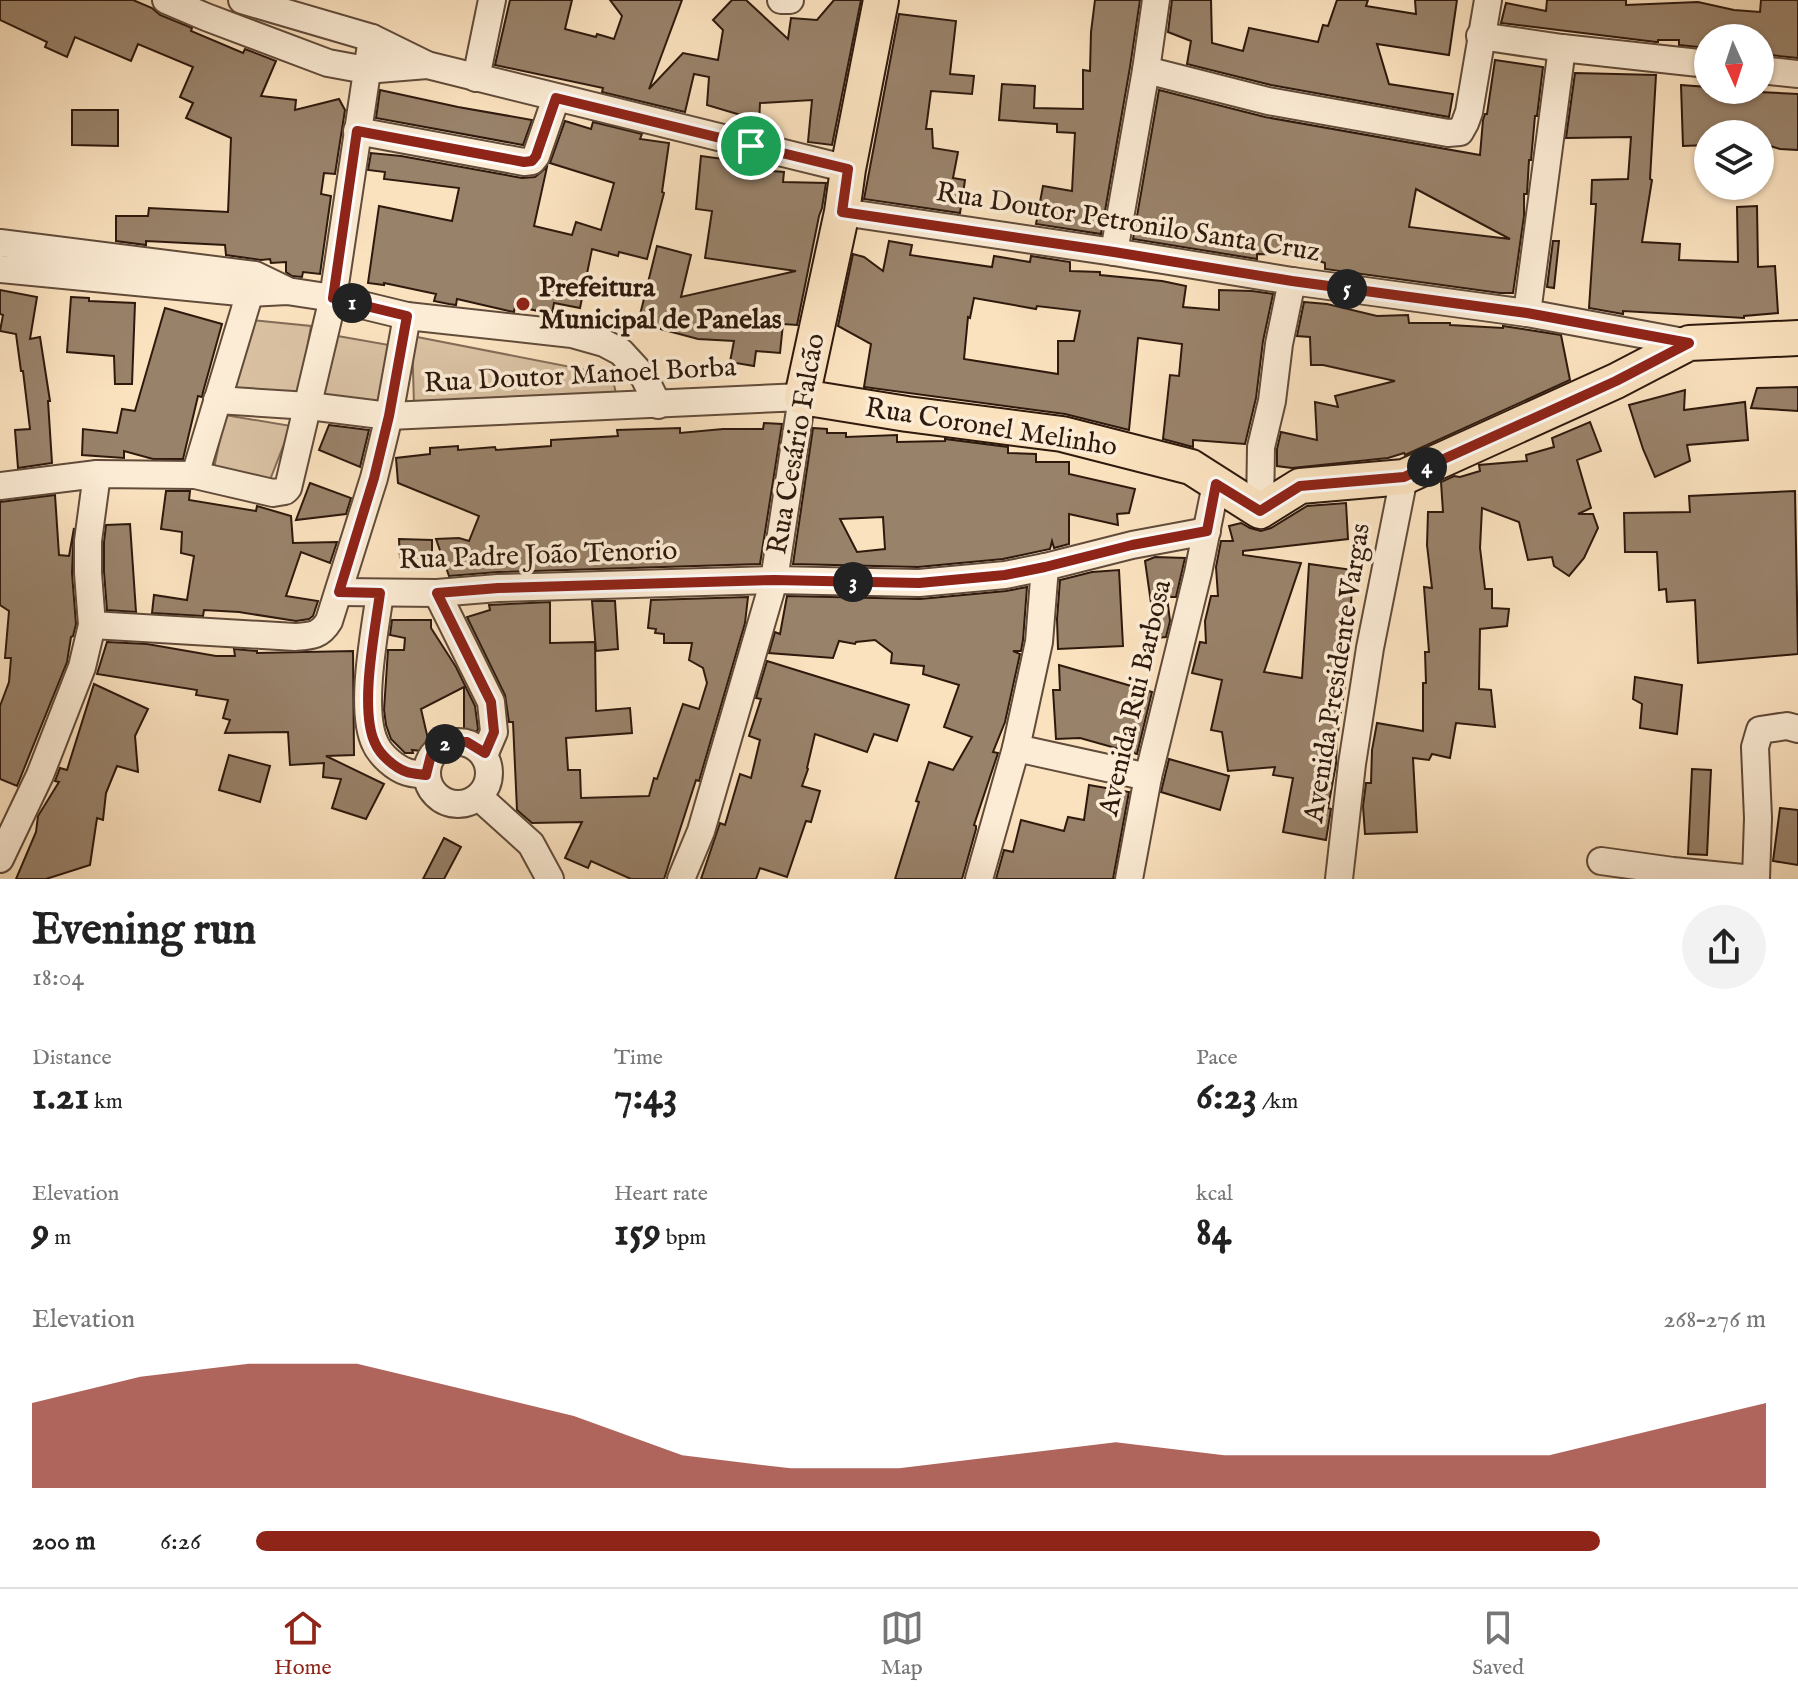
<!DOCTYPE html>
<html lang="en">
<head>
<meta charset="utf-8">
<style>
	:root { --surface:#fff; --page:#f2f2f2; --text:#222; --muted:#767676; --line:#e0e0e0; --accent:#8f2418 }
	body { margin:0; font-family:"IM FELL English",serif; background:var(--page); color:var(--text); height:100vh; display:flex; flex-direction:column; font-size:30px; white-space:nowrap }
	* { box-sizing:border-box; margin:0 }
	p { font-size:26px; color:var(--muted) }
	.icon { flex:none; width:44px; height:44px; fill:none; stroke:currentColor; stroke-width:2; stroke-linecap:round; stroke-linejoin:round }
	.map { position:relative; height:879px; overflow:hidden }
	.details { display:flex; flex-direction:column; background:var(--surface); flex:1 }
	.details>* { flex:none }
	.needle { width:52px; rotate:177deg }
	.controls { position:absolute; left:1694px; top:24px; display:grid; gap:16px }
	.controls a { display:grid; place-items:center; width:80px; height:80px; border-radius:50%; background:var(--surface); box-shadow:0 2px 6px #0004; font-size:40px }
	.pin { position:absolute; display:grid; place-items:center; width:68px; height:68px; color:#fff; margin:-34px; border:4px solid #fff; border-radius:50%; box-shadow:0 2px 8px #0007 }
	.km { position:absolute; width:40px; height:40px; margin:-20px; border-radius:50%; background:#222; color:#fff; font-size:22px; line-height:40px; text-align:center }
	.round { display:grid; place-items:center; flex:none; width:84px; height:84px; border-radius:42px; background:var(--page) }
	.headline { display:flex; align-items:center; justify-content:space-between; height:136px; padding:0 32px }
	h1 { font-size:44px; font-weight:700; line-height:60px }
	.figures { display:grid; grid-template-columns:repeat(3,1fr); gap:12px; height:136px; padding:8px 32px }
	.figures div { display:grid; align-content:center }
	.figures b { font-size:40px; font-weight:700 }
	.figures small { font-size:22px; font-weight:400 }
	.figures p { font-size:22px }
	.chart { height:224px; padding:16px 32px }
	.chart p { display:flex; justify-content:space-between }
	.chart svg { width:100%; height:144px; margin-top:8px; fill:var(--accent); opacity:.7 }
	ul { padding:0 32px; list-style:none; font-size:26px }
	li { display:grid; grid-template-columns:128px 96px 1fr; align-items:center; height:60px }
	li i { height:20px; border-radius:10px; background:var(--accent) }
	.menu { display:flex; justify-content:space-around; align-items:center; height:112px; border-top:2px solid var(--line); background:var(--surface); font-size:22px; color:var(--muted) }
	.menu a { display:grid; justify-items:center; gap:4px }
	.menu .current { color:var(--accent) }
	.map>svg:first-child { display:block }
	.green { fill:#d8c0a1; stroke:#836c57; stroke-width:2 }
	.building { fill:#99826a; stroke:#2e190d; stroke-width:2; fill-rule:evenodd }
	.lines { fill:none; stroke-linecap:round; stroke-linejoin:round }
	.minor-casing { stroke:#614b3a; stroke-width:30 }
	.major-casing { stroke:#2e190d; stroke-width:38 }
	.minor { stroke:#fcecd5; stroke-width:26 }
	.major { stroke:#fbe2bf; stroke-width:34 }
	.route-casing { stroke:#fff; stroke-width:16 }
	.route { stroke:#8f2418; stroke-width:10 }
	.poi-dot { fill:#8f2418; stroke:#fcecd5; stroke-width:3 }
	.labels { text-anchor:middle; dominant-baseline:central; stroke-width:7; stroke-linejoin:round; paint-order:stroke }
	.street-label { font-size:28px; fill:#2e190d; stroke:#fcecd5 }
	.poi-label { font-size:28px; font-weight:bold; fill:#2e190d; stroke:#fcecd5; text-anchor:start }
</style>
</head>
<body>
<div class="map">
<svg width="1798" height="879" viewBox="0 0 1798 879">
	<rect width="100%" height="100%" fill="#fbe2bf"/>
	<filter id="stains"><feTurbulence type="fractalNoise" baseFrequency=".0025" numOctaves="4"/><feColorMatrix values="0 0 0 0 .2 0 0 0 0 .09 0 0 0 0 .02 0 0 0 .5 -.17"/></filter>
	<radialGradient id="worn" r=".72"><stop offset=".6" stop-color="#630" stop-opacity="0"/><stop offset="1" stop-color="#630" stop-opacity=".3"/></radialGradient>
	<g class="green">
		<polygon points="251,320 311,326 298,402 231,389"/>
		<polygon points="332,335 389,345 377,413 317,403"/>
		<polygon points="412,336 612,375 618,403 414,405"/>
		<polygon points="225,415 291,426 268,485 213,473"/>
	</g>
	<g class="building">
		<polygon points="0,0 133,0 152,8 160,15 192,28 191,31 243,53 245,49 276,61 261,96 296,100 295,110 339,99 345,110 335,174 324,173 321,194 331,196 320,274 303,272 302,277 292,276 286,272 286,262 271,263 270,259 261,260 226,255 225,245 146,241 146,245 116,241 116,216 148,216 149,208 228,212 231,138 186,118 193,103 180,97 193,67 138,44 131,61 75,37 67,57 45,47 47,42 0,20"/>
		<polygon points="510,0 572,0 565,29 596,37 597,34 614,39 622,16 610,0 682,0 649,89 683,53 718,60 723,30 713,20 732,0 746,0 788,39 791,18 817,20 834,0 861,0 832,145 808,142 812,100 760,103 759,124 744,116 707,105 709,77 694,74 685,112 602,92 603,88 495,65"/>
		<polygon points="1095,0 1140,0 1130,67 1101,234 1036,224 1043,186 1072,191 1075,133 1057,132 1057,124 999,120 1002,84 1035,86 1034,108 1083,109 1083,70 1090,71 1091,32"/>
		<polygon points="1172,0 1211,0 1212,43 1243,51 1249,28 1318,42 1323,25 1328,26 1337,0 1368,0 1366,6 1416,14 1415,0 1457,0 1449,55 1377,44 1389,84 1453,94 1449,117 1271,85 1187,64 1191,41 1168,32"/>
		<polygon points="1547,0 1626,0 1626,5 1698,2 1734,10 1760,12 1761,0 1798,0 1798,58 1760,54 1760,38 1708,38 1708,48 1679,45 1679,40 1658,40 1658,42 1656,42 1501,23 1506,3 1546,11"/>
		<polygon points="899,14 956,21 950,74 974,76 972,94 931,91 926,129 932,129 933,148 958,152 953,178 965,180 960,213 864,199"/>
		<path d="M1495,60l48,7 -6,49h-2l-4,44h-2l-2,34h-3v22l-11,77h-13l-175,-24v-6l-23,-8 -45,-1v5l-124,-20 26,-149 106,27 215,38 3,-35 2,-6h2zM1416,189l94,50 -101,-12z"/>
		<polygon points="1575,73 1656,75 1650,179 1652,180 1642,242 1680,244 1679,260 1738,262 1737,207 1757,206 1758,267 1775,266 1778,313 1744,316 1744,318 1623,311 1623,314 1589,308 1596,204 1591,204 1592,180 1628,179 1631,137 1566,138"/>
		<polygon points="1681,85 1708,87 1708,90 1760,90 1759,92 1798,94 1798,150 1780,149 1760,143 1760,134 1708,134 1708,145 1683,146"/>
		<polygon points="380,90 458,107 532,120 523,145 376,118"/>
		<polygon points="72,110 118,110 118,146 72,145"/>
		<polygon points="565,121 591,129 593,122 642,134 640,139 669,143 662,192 664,193 647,259 619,252 618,256 592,249 580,308 554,303 552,314 515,306 514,312 509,311 457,299 456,305 449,304 434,301 436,294 384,283 384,285 368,283 379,206 452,221 459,188 384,179 385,172 368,170 371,153 401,156 522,178 535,177 547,167 534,226 572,235 576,222 601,230 614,183 550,163"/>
		<polygon points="701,156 760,164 759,170 784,172 783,182 826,183 822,208 819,216 797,325 783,324 780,353 756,351 754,366 730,362 734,341 698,339 638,323 657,246 691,255 681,297 796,271 705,258 712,211 696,209"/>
		<path d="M889,241l23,4 -2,10 20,3 62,9 2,-11 36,6 1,-6 39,6v9l30,1v3l62,6 24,5 -3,21 36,3v-20l33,1 21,3 -10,47 -7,57 -11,46 -52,-4v7l-30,-8 7,-64 9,1 3,-32 -44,-6 -9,92 -64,-16 -201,-27 7,-43 -33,-18 15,-72 11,3 19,14zM974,298l62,11 1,-3 43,5 -6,30h-16v33l-94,-15 4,-42 2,1z"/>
		<polygon points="1553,241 1559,241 1554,288 1547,287"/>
		<polygon points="0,290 37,297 30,339 40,337 50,401 48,401 52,463 18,468 15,430 30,429 23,371 21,371 16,334 0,331 3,315 0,314"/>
		<polygon points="71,297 89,298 89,301 135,303 132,384 115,384 114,356 67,352"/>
		<polygon points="1304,302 1327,304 1377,316 1408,315 1409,323 1450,323 1450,325 1503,328 1503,326 1561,335 1570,380 1405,455 1404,453 1388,458 1292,468 1277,466 1277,449 1281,432 1317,440 1315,402 1338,407 1335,396 1395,381 1323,365 1311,365 1310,337 1297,336"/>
		<polygon points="165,308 222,324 203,392 202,397 198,396 183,459 153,459 124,451 124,458 82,455 83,429 117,433 122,409 135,411"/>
		<polygon points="1798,387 1798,411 1751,408 1757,388"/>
		<polygon points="1685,390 1684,410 1745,402 1748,440 1687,445 1690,461 1655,477 1643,449 1629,405"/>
		<polygon points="1590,422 1601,451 1577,460 1591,508 1578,514 1593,514 1598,528 1584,558 1569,576 1554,566 1552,557 1528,560 1519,522 1482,508 1480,548 1485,589 1492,589 1492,608 1509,609 1507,626 1480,629 1479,689 1491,690 1495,727 1456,723 1450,758 1432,754 1429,760 1413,758 1417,832 1365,834 1363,806 1366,783 1371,783 1372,750 1377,723 1423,731 1423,683 1426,683 1425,652 1429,652 1424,587 1432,588 1427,545 1428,512 1443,512 1441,482 1454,476 1460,477 1480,471 1479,465 1527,461 1526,455 1554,447 1552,438"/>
		<polygon points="764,423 782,424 760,564 498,572 449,576 436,539 459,538 469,541 479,516 398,483 396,458 430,454 430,448 458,446 458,450 495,447 496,450 551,446 551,440 618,436 617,430 680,428 680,433 723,429 763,429"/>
		<polygon points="329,425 369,430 360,467 319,450"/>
		<path d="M813,428l14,1v4h19v4l51,-2v7l48,-1v-2l63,8v6l28,1v8h33v12l66,15 -6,24 -12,1 1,11 -49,-11v30l-15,4 -2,-7 -2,8 -47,10 -85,8 -125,-3zM883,517l2,32 -28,3 -17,-33z"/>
		<polygon points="310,483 351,498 346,514 296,520"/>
		<polygon points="166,491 190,491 189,500 256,511 257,506 291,516 293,543 337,542 330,563 301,552 286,596 318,601 313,616 309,619 296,621 239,612 204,610 203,616 152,613 154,595 187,600 194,556 181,553 182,532 161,529"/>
		<polygon points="1795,491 1798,654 1698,663 1695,600 1667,602 1666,589 1659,590 1657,552 1625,552 1624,513 1690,512 1689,496"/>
		<polygon points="55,495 59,555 69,556 74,528 72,573 76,624 73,636 71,637 67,662 17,786 0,779 0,706 9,682 11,658 5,658 9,611 0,605 0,502"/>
		<polygon points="1346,503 1348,539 1243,551 1243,555 1301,563 1264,672 1302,678 1309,564 1360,571 1357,588 1352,587 1347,673 1337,738 1336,764 1328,808 1331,809 1326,840 1283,832 1293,778 1273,775 1275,767 1228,771 1222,732 1211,730 1222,680 1192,673 1200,642 1206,643 1205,621 1211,596 1218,596 1216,567 1221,541 1233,541 1229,526 1241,523 1250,528 1261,531 1271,528 1307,506"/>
		<polygon points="130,524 136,612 107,610 104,572 104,542 106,525"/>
		<polygon points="399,539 432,540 432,557 400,558"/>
		<polygon points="1155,557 1185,558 1176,597 1167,597 1170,621 1166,637 1156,638 1145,561"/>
		<polygon points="1119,570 1123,646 1058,649 1057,619 1060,580 1092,572"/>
		<polygon points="1027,587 1023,640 1021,651 1013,651 1020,654 1005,722 993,752 998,753 974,825 976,826 976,829 962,879 895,879 919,802 916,801 929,762 953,770 972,737 944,727 959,685 923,674 924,666 891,663 892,653 875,640 856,642 855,644 839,641 833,658 769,653 775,632 780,634 787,596 920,599 1006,591"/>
		<polygon points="748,597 745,623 699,781 696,780 664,879 631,879 591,861 588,868 565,858 582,822 532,823 517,810 513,722 509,722 505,695 467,617 490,610 489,605 550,602 550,643 595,642 596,711 630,708 632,733 566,738 568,770 580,770 581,798 649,796 654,778 657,779 683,704 699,709 707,683 703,668 689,660 692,643 664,643 664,634 655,633 656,629 648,628 651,600"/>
		<polygon points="592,601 615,601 618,649 596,651"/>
		<polygon points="392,620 431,620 431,628 456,667 475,706 478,729 464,753 464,687 421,709 431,752 412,750 413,753 405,753 391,739 386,725 384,710 388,650 404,650 405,638 390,635"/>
		<polygon points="107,642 147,644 216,656 235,656 234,649 257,651 257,653 353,651 354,755 326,756 384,784 366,819 332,808 341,779 323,777 324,763 290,765 288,732 225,733 230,720 223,718 228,700 196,695 197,690 97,674"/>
		<polygon points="767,661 909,705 897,741 874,734 867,752 815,734 807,768 808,769 802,786 820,791 811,822 806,821 787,877 760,868 756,879 701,879 720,823 725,825 740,774 751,778 760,740 749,736 761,699 756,698"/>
		<polygon points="1059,665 1152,692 1137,754 1080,738 1056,739 1053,690 1060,690"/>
		<polygon points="1635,677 1682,685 1677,734 1640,728 1642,704 1633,699"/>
		<polygon points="94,684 148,709 135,736 138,772 117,766 106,793 103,820 97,818 90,865 46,879 16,879 36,832 38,816 59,782 55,781 60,768 67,770"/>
		<polygon points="229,755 270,766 260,802 219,790"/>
		<polygon points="1169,759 1229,776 1220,810 1161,792"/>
		<polygon points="1692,769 1711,770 1707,855 1688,854"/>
		<polygon points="1089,785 1129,792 1113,879 996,879 1004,850 1013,852 1021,820 1064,831 1068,817 1084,820"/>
		<polygon points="1780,808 1798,810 1798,865 1773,861"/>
		<polygon points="444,838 461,847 444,879 423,879"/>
	</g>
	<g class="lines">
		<g class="minor-casing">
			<g id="minor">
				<polyline points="166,0 206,17 328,63 366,70 427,65"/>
				<polyline points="242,0 372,38 427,65 848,169"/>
				<polyline points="781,0 790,0"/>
				<polyline points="1480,36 1562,48 1708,64"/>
				<polyline points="1146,70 1268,101 1448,133 1460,132 1465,123 1469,112 1488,0"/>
				<polyline points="1760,70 1798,74"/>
				<polyline points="476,78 492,0"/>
				<polyline points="357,131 524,162 532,161 536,156 556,98"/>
				<polyline points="842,212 1114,252 1292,281 1527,313 1689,343"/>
				<polyline points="0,243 255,275 284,289"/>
				<polyline points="1114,252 1146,70 1156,0"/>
				<polyline points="0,269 250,293 287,291 333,298 407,316 572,334 604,343 621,352 644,377 658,405"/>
				<polyline points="1527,313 1562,48"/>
				<polyline points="217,400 309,406 389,416 802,397 774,580 701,831 681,879"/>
				<polyline points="195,475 254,279"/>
				<polyline points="0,486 97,474 195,475 273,493 285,491 288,488 333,298 372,38"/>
				<polyline points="1260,511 1261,447 1272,401 1279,344 1292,281"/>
				<polyline points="339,592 437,593 498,588 774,580 919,583 1005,575 1045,567 1132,545 1207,531"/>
				<path d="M380,593c-5,38 -21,116 -5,150 5,12 20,25 32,29 6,2 13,2 19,3"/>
				<polyline points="437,593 491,702 494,732 485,753"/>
				<path d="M92,625l203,12c16,-1 25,-1 34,-16l45,-143 15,-62 18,-100"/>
				<circle cx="458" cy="773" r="31"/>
				<polyline points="1016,748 1148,777"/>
				<polyline points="479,797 531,844 550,879"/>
				<polyline points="0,859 40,775 82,667 92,625 88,573 88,541 97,474"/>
				<polyline points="1601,861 1673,871 1753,879"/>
				<polyline points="979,879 1016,748 1039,642 1045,567"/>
				<polyline points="1129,879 1148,777 1198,573 1216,484"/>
				<polyline points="1339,879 1352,764 1370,648 1404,477"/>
				<polyline points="1756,879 1758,818 1755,747 1760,730 1787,726 1798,729"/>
			</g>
		</g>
		<g class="major-casing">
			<polyline id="major" points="881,0 848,169 842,212 802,397 907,414 1062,434 1191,467 1260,511 1300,486 1404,477 1616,381 1689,343 1798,338"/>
		</g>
		<use href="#minor" class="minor"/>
		<use href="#major" class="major"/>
	</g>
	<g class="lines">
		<g class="route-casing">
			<path id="route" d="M556,98l292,71 -6,43 272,40 178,29 235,32 162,30 -73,38 -212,96 -104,9 -40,25 -44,-27 -9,47 -75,14 -87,22 -40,8 -86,8 -145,-3 -276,8 -61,5 54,109 3,30 -9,21 -18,-11h-20l-16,13 -5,20c-6,-1 -13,-1 -19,-3 -12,-4 -27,-17 -32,-29 -16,-34 0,-112 5,-150l-41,-1 35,-114 15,-62 18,-100 -74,-18 24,-167 167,31 8,-1 4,-5z"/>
		</g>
		<use href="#route" class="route"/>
	</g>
	<circle class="poi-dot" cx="523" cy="304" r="8"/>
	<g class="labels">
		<g class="street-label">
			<text transform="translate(1128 223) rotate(9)">Rua Doutor Petronilo Santa Cruz</text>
			<text transform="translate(580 376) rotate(-3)">Rua Doutor Manoel Borba</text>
			<text transform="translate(991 428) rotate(9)">Rua Coronel Melinho</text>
			<text transform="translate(797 444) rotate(-80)">Rua Cesário Falcão</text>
			<text transform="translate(538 556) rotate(-2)">Rua Padre João Tenorio</text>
			<text transform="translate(1338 673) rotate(-81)">Avenida Presidente Vargas</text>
			<text transform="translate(1136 698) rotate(-77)">Avenida Rui Barbosa</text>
		</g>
		<g class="poi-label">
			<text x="539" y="288">Prefeitura<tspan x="539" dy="32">Municipal de Panelas</tspan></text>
		</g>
	</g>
	<rect width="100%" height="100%" filter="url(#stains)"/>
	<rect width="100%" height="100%" fill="url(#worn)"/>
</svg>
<div class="controls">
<a><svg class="needle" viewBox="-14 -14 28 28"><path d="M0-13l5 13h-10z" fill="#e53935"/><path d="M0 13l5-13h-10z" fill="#767676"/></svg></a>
<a><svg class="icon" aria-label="layers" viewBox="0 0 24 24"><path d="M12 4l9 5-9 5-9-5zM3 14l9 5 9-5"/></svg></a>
</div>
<div class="pin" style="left:751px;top:146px;background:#1e9e55"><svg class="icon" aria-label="arrive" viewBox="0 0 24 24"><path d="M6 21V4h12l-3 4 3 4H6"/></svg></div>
<b class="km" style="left:352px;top:303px">1</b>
<b class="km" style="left:445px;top:744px">2</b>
<b class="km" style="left:853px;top:582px">3</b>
<b class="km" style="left:1427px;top:467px">4</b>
<b class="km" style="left:1347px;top:289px">5</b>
</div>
<section class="details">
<div class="headline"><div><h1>Evening run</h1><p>18:04</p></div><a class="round"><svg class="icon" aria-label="share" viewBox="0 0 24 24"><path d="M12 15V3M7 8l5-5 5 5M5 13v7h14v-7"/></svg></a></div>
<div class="figures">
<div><p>Distance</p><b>1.21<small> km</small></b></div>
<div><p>Time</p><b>7:43</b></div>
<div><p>Pace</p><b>6:23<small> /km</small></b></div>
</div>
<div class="figures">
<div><p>Elevation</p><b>9<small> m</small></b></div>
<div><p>Heart rate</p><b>159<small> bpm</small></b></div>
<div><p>kcal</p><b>84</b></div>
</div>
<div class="chart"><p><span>Elevation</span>268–276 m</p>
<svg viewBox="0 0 160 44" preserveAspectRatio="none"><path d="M0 44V18L10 10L20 6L30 6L40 14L50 22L60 34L70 38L80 38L90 34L100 30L110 34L120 34L130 34L140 34L150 26L160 18V44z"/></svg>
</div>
<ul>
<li><b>200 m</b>6:26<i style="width:89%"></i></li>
</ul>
</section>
<nav class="menu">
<a class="current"><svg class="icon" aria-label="home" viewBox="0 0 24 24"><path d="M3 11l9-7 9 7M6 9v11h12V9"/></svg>Home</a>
<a><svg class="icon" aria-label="map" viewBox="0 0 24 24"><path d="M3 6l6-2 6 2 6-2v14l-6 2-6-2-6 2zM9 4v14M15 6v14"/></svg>Map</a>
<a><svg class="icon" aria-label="saved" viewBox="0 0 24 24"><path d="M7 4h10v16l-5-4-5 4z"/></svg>Saved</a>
</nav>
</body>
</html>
